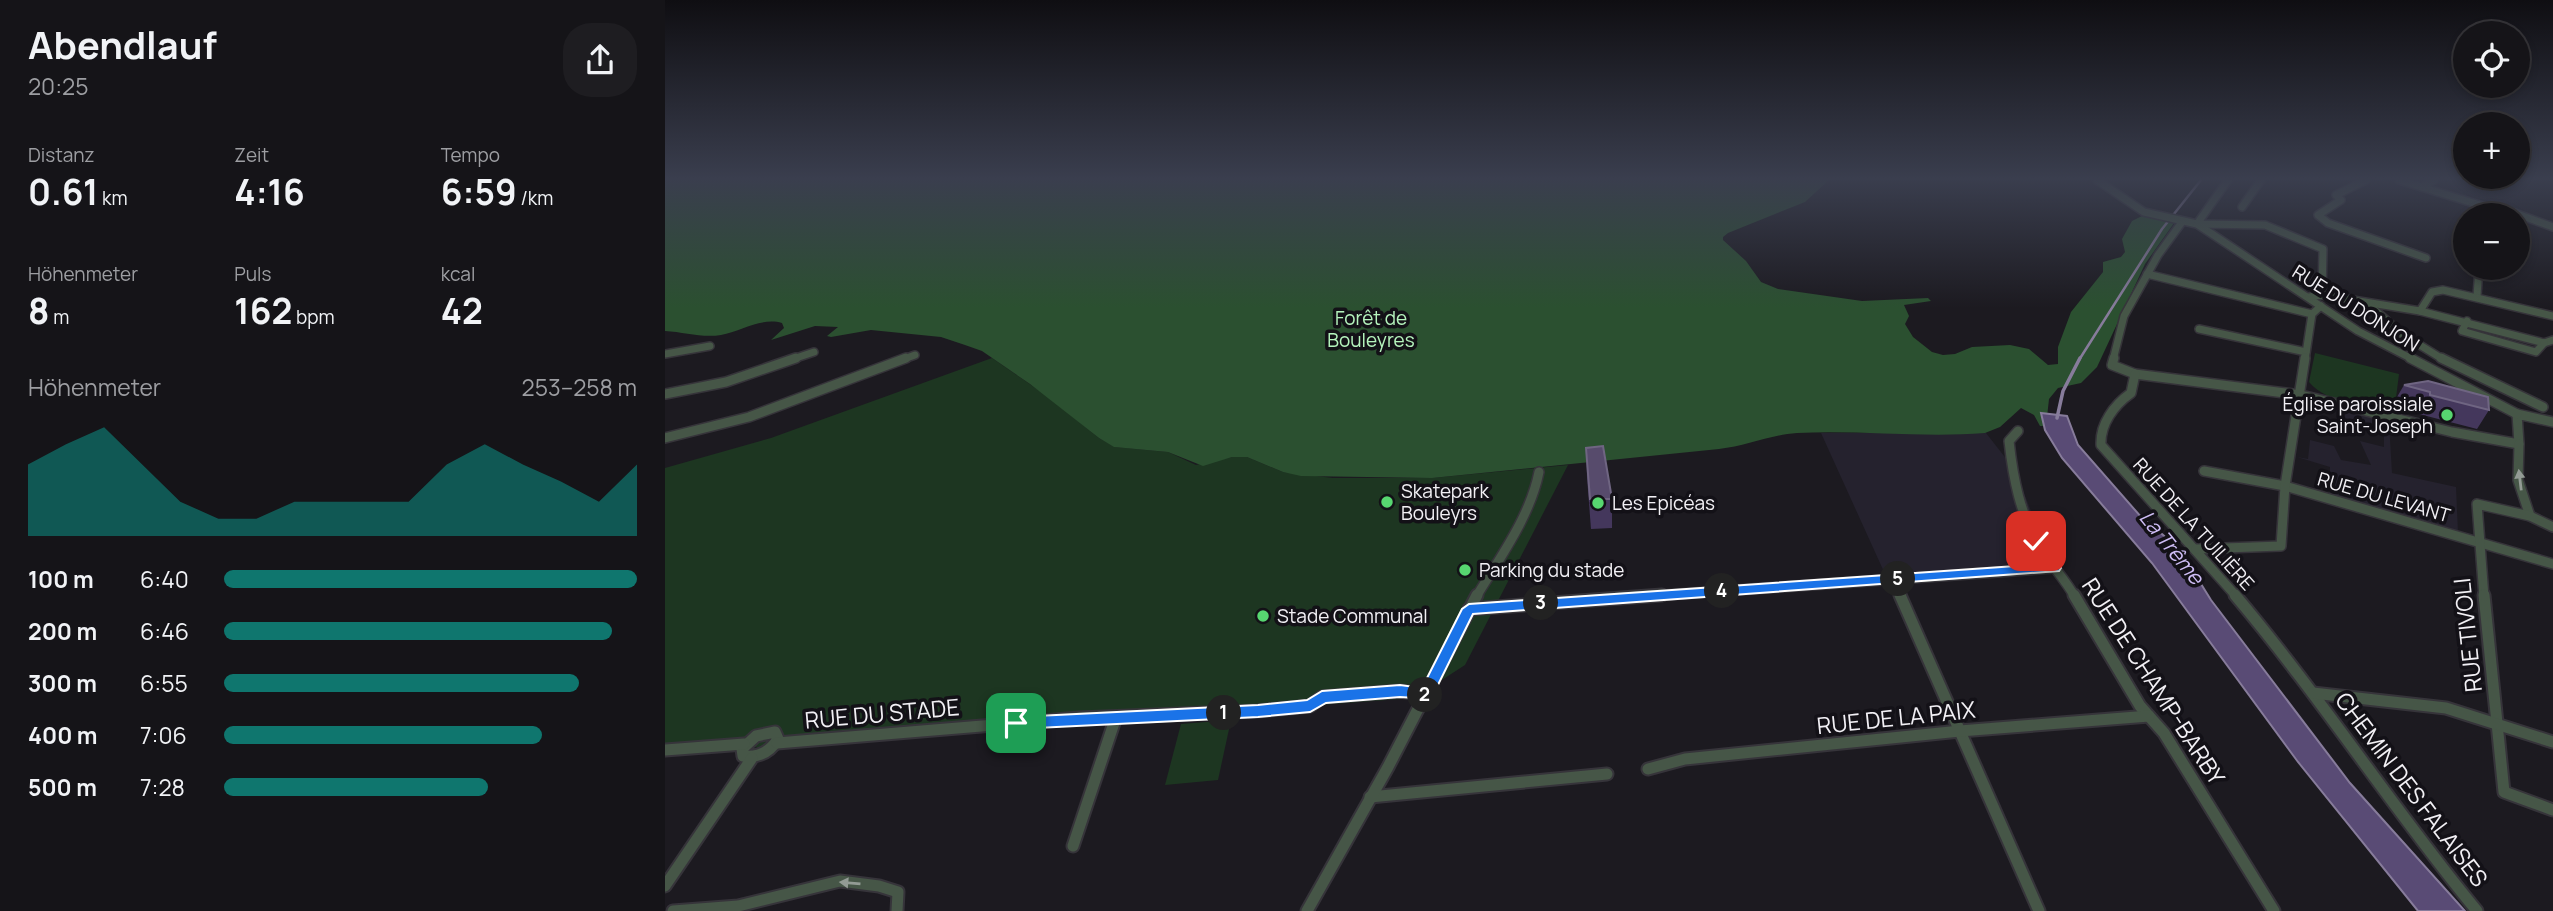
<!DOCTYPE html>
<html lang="de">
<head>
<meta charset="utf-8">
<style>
	:root { --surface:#151418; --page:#1e1d21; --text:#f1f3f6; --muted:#9d9ea2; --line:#343337; --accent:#0f766e }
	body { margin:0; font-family:Manrope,sans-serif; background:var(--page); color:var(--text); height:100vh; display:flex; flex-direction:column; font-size:26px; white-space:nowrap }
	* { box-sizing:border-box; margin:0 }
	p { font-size:23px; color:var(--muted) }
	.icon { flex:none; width:38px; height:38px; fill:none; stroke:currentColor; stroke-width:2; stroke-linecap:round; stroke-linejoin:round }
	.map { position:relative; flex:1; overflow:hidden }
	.panel { display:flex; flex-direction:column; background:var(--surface); width:665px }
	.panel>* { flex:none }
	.buttons { position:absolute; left:1788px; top:21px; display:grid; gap:14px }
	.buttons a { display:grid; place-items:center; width:77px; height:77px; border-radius:50%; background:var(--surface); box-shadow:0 4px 10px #0003,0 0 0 2px var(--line); font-size:35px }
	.pin { position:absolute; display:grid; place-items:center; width:60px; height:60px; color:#fff; margin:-30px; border-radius:14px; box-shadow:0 4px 10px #0006 }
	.km { position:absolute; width:35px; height:35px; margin:-18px; border-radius:50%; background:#222; color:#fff; font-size:19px; line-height:35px; text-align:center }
	.round { display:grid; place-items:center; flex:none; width:74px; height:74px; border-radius:28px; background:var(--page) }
	.overview { display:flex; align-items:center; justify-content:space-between; height:119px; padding:0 28px }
	h1 { font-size:38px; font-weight:700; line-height:52px }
	.stats { display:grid; grid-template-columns:repeat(3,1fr); gap:10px; height:119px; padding:7px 28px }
	.stats div { display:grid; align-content:center }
	.stats b { font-size:35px; font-weight:700 }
	.stats small { font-size:19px; font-weight:400 }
	.stats p { font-size:19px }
	.chart { height:196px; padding:14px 28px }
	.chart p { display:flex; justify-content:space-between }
	.chart svg { width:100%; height:126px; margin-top:7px; fill:var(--accent); opacity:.7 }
	ul { padding:0 28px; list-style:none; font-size:23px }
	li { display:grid; grid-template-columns:112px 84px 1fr; align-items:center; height:52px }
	li i { height:18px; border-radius:9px; background:var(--accent) }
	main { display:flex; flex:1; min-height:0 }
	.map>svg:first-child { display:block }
	.built { fill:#25222e }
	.green { fill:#1d3621 }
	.forest { fill:#2b5030 }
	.water { fill:#594b75; stroke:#877c9b; stroke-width:2 }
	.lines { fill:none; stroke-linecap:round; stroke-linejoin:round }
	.stream-far1 { stroke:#877c9b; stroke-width:2.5 }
	.stream { stroke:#877c9b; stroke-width:3.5 }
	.minor-far2-casing { stroke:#36343a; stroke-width:10 }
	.minor-far1-casing { stroke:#36343a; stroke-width:12 }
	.minor-casing { stroke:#36343a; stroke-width:15 }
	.minor-far2 { stroke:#465647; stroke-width:7 }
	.minor-far1 { stroke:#465647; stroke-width:9 }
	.minor { stroke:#465647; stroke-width:11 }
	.wall { fill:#44375c }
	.building { fill:#574b6c; stroke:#6f6582; stroke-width:2 }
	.oneway { fill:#939b95 }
	.route { fill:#1a73e8; stroke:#fff; stroke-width:2 }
	.poi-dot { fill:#57d670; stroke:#131117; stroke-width:2.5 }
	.labels { text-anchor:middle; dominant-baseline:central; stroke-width:7; stroke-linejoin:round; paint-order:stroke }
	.street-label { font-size:19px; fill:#f2f0f5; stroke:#131117 }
	.park-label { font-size:19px; fill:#b5f4bd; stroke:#131117 }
	.poi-label { font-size:19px; fill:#f2f0f5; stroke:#131117; text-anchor:start }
	.water-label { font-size:21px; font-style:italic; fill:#cebdf5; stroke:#131117 }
	.near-street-label { font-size:23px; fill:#f2f0f5; stroke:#131117 }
</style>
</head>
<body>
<main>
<section class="panel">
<div class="overview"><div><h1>Abendlauf</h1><p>20:25</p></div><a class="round"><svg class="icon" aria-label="share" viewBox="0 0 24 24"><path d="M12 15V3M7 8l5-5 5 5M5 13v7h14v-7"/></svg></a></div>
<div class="stats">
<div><p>Distanz</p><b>0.61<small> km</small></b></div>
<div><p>Zeit</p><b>4:16</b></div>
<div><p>Tempo</p><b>6:59<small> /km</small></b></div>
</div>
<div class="stats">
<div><p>Höhenmeter</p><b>8<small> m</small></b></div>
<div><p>Puls</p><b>162<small> bpm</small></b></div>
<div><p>kcal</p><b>42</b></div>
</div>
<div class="chart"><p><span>Höhenmeter</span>253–258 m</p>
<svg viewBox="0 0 160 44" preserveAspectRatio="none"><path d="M0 44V19L10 12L20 6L30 19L40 32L50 38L60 38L70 32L80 32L90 32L100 32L110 19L120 12L130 19L140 25L150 32L160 19V44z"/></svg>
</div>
<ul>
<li><b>100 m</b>6:40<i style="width:100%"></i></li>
<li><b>200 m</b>6:46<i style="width:94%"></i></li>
<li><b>300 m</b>6:55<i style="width:86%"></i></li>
<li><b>400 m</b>7:06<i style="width:77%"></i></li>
<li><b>500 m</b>7:28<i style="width:64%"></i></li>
</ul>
</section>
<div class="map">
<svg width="1888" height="911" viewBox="0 0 1888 911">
	<rect width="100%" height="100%" fill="#1c1a20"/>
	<g class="built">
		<polygon points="1648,403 1724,422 1727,473 1791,487 1793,532 1664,494 1665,467 1632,457 1643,459 1645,440 1669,446 1676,460 1706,465 1695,441 1719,447 1719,433 1675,422 1675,412 1646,405"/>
		<polygon points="1156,433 1321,433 1350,470 1387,565 1236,578 1232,573 1220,574"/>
	</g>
	<g class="green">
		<path d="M1650,353l84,21 -5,40c-27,-7 -66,-10 -85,-32z"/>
		<polygon points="327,358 382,396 434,438 450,447 503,452 531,465 567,457 582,457 618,472 668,478 767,478 903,465 800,665 749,698 0,754 0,468 106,438"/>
		<polygon points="566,720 553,780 500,785 516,724"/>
	</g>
	<path class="forest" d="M0,180h1164l-24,22 -77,31 -5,4v3l23,21 15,21 17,7 84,12 66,-3 3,3 -27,4 5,11 -4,8 8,13 19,15 11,3 12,-1 17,-7 38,-2 19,4 19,16 10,-1v-17l13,-35 32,-40v-10l18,-5 4,-5 -3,-13 10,-18 22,-11 20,13 -29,41 -48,103 -16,16 -23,5 -9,11 -3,27h-6l-6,-11 -13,-7 -21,19 -15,6c-62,5 -125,-3 -188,0 -28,2 -51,13 -78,16l-287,29 -131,-2 -18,-4 -36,-15h-15l-29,9 -35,-14 -54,-5 -15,-9 -69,-54 -48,-33 -17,-6 -24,-8 -70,-7 -40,7 -4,-1 11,-9 -23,-1 -44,14 13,-12 -2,-5c-20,-6 -41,8 -61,12 -19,3 -37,-3 -56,-4z"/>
	<polygon class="water" points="1376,413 1402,416 1413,445 1477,518 1513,547 1546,600 1685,783 1800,911 1753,911 1633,762 1487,563 1397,458 1380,430"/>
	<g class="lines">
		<polyline class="stream-far1" points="1414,360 1497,229 1536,180"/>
		<polyline class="stream" points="1392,418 1398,391 1415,358"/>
		<g class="minor-far2-casing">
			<g id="minor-far2">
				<polyline points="1432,180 1479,212 1532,224 1693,331 1749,360"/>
				<polyline points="1563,180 1532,224 1600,225 1658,249 1657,295"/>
				<polyline points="1701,180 1671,195 1676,200 1653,215 1663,223 1761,258"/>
				<polyline points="1734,180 1847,215"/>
				<polyline points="1757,187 1769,180"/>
				<polyline points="1577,207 1596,180"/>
				<polyline points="1844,211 1888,227"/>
				<polyline points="1482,274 1647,314"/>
				<polyline points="1812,296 1814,268"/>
				<polyline points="1644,297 1657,295 1755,311 1879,343 1888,340"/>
				<polyline points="1702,303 1737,334 1779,360"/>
				<polyline points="1755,311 1767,292 1778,290 1888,316"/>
				<polyline points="1802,321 1797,331 1871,352 1879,343"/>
				<polyline points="1534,329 1641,352"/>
				<polyline points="0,354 45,346"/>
				<polyline points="125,360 149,352"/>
				<polyline points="236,360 250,355"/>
				<polyline points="1448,360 1459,316 1493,255 1517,222"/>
				<polyline points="1640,360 1647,314 1656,306"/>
			</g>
		</g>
		<g class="minor-far1-casing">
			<g id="minor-far1">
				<polyline points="1449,358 1447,365 1470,374 1636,395 1787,432 1854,444 1852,414 1888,422"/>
				<polyline points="1745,358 1852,414"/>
				<polyline points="1776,358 1878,407"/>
				<path d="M1470,374l-4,19c-17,12 -31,31 -30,52l136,152"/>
				<polyline points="0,394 61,382 131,358"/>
				<path d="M1353,431l-9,10c4,37 11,74 31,106 11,18 25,32 35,50"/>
				<polyline points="0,438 84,417 241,358"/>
				<polyline points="1854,444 1853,480 1865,516"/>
				<polyline points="1539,471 1620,486 1888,564"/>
				<polyline points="1531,549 1616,546 1620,486 1640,358"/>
				<polyline points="1228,579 1236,597"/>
				<path d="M811,597c23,-38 54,-80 63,-125"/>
				<polyline points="972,597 1390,568"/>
				<polyline points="1819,597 1812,504 1865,516 1888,527"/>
			</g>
		</g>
		<g class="minor-casing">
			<g id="minor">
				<polyline points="1235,595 1374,911"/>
				<polyline points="1409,595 1475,706 1499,733 1609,911"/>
				<path d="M1570,595c86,102 158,214 242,316"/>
				<polyline points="1819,595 1839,792 1888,810"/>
				<polyline points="804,609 997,595"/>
				<polyline points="1648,693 1781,708 1888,742"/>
				<path d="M110,732l3,7c-8,13 -19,19 -35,17l-1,-7 14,-13z"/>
				<polyline points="112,743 414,718 593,711 645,706 657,697 735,691 761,695"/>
				<polyline points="0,750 79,744"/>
				<polyline points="983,769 1020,759 1295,731 1484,716"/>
				<polyline points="705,797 942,774"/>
				<polyline points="408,846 451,717"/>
				<polyline points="0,886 87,758"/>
				<polyline points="8,911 73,906 175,881 214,886 233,892 232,911"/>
				<polyline points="642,911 723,767 812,595"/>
			</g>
		</g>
		<use href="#minor-far2" class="minor-far2"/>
		<use href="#minor-far1" class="minor-far1"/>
		<use href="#minor" class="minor"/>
	</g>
	<g class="wall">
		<polygon points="1763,381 1824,410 1812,429 1754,414 1754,411 1728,404 1739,385"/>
		<polygon points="921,448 947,499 947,528 926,529 922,477"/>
	</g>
	<g class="building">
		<polygon points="1763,381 1823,397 1824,410 1765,395 1765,392 1739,385"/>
		<polygon points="938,446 947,499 925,499 921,448"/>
	</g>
	<defs><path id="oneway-solid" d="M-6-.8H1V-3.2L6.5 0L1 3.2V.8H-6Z" transform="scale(1.75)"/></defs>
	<g class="oneway">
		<use href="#oneway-solid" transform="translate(1855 480) rotate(-97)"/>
		<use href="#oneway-solid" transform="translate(185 883) rotate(-175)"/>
	</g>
	<linearGradient id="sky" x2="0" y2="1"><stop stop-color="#0f0e12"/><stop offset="0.58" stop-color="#3a3e4e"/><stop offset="1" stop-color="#3a3e4e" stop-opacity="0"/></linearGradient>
	<rect width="1888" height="308" fill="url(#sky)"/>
	<polygon class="route" points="1371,536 1375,538 1396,568 1394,571 808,614 766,699 735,697 661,703 645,712 593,717 351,729 343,723 351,717 593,705 642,700 657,691 735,685 757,688 797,609 804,604 1380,564 1365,541"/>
	<g class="poi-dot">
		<circle cx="1782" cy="415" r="7"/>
		<circle cx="722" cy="502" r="7"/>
		<circle cx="933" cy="503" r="7"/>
		<circle cx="800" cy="570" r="7"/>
		<circle cx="598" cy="616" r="7"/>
	</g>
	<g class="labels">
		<g class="street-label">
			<text transform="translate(1691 308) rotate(32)">RUE DU DONJON</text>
			<text transform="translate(1719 497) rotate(16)">RUE DU LEVANT</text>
			<text transform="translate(1529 524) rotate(48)">RUE DE LA TUILIÈRE</text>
		</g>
		<g class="park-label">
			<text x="706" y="318">Forêt de<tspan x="706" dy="22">Bouleyres</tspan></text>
		</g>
		<g class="poi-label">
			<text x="1768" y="404" text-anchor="end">Église paroissiale<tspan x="1768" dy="22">Saint-Joseph</tspan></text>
			<text x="736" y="491">Skatepark<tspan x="736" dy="22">Bouleyrs</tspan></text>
			<text x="947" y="503">Les Epicéas</text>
			<text x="814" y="570">Parking du stade</text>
			<text x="612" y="616">Stade Communal</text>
		</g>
		<g class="water-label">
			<text transform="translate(1507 547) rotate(51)">La Trême</text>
		</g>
		<g class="near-street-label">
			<text transform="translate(1802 635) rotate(-96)">RUE TIVOLI</text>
			<text transform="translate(1489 681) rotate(57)">RUE DE CHAMP-BARBY</text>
			<text transform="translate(217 713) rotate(-5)">RUE DU STADE</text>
			<text transform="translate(1231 717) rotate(-6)">RUE DE LA PAIX</text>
			<text transform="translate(1747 789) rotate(53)">CHEMIN DES FALAISES</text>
		</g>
	</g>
</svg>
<div class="buttons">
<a><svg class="icon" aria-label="locate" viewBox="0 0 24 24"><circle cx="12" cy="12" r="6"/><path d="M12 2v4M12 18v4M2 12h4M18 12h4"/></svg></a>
<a>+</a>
<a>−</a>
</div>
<div class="pin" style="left:351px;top:723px;background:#1e9e55"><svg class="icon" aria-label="arrive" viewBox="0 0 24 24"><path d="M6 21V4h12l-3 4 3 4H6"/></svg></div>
<div class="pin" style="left:1371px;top:541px;background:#d93025"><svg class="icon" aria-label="check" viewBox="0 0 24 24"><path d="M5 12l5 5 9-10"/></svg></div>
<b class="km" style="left:559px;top:713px">1</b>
<b class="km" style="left:760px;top:695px">2</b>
<b class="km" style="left:876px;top:603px">3</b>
<b class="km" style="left:1057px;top:591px">4</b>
<b class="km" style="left:1233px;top:579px">5</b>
</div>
</main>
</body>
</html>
